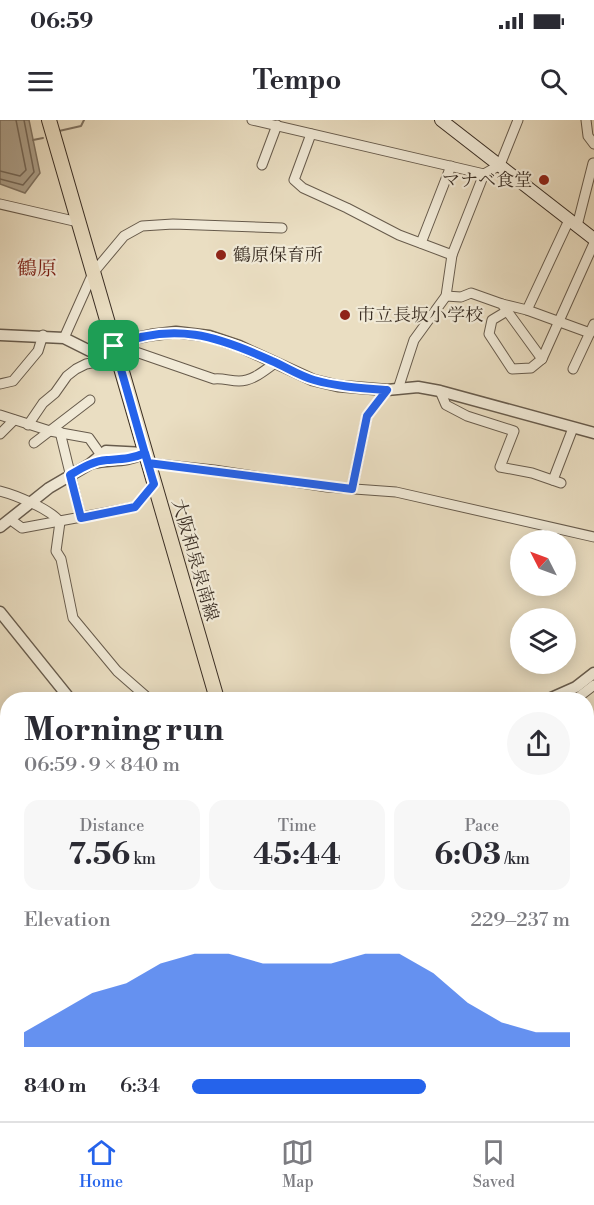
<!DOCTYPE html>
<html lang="en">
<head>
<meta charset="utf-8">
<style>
	:root { --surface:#fff; --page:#f7f7f7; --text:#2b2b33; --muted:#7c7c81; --line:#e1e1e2; --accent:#2563eb }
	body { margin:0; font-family:"Libre Bodoni","Noto Serif JP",serif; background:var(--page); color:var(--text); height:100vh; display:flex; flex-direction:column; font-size:22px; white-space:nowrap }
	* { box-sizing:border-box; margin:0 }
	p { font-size:20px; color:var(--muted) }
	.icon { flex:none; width:33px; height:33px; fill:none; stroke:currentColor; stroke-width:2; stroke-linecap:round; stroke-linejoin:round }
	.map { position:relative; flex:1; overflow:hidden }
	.sheet { position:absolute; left:0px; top:572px; width:594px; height:430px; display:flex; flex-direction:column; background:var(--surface); border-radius:24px 24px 0 0; box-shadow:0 3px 15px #0003 }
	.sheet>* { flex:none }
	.needle { width:39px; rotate:312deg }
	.buttons { position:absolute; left:510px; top:410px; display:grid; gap:12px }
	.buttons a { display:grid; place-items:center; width:66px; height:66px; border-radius:50%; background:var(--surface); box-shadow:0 3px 15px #0003; font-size:30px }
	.pin { position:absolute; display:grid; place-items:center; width:51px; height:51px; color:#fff; margin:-26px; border-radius:12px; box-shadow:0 3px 9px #0006 }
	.round { display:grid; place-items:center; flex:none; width:63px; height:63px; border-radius:32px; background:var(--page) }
	.headline { display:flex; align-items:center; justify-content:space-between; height:102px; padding:0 24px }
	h1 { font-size:33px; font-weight:800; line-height:45px }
	.figures { display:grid; grid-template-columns:repeat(3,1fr); gap:9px; height:102px; padding:6px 24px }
	.figures div { display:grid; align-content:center; border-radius:15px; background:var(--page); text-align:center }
	.figures b { font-size:30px; font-weight:800 }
	.figures small { font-size:16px; font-weight:400 }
	.figures p { font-size:16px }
	.chart { height:168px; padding:12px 24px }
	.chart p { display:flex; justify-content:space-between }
	.chart svg { width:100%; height:108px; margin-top:6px; fill:var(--accent); opacity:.7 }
	ul { padding:0 24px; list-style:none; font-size:20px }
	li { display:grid; grid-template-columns:96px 72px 1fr; align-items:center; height:45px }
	li i { height:15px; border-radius:8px; background:var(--accent) }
	.status { display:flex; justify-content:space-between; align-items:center; height:42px; padding:0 30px; background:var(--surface); direction:ltr }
	.status svg { height:16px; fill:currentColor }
	header { display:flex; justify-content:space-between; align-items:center; height:78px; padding:0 24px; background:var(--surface); font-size:27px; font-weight:800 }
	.tabs { display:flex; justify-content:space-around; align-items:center; height:84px; border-top:2px solid var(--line); background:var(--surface); font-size:16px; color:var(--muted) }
	.tabs a { display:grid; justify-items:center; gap:3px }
	.tabs .selected { color:var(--accent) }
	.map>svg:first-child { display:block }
	.green { fill:#ccc0a7; stroke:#847866; stroke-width:1.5 }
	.water { fill:#aea28d; stroke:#807463; stroke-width:1.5 }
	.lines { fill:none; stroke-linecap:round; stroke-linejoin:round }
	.shore { stroke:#746859; stroke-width:1.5 }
	.stream { stroke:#807463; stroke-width:2 }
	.minor-casing { stroke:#675b4c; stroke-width:11 }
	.tertiary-casing { stroke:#675b4c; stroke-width:13 }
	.secondary-casing { stroke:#3b2f25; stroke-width:14 }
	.primary-casing { stroke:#3b2f25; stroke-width:16 }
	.minor { stroke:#f1ead7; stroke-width:9 }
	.tertiary { stroke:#f1ead7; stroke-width:10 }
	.secondary { stroke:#f1ead7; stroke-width:12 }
	.primary { stroke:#eadec2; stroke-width:14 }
	.route-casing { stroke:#fff; stroke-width:12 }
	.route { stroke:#2563eb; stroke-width:8 }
	.poi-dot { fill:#8f2418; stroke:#f1ead7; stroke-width:2 }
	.labels { text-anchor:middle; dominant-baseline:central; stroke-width:4.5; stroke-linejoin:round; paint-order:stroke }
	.poi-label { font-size:18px; fill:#3b2f25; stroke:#f1ead7; text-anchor:start }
	.street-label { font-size:18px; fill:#3b2f25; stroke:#f1ead7 }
	.neighbourhood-label { font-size:20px; fill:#7a1f14; stroke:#f1ead7 }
</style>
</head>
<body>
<div class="status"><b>06:59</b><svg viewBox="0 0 49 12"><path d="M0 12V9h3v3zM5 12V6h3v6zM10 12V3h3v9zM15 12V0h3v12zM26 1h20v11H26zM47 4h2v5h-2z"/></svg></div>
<header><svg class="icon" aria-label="menu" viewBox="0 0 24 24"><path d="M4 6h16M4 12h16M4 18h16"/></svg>Tempo<svg class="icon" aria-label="search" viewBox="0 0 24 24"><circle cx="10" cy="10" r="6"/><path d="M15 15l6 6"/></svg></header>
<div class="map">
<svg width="594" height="1001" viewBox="0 0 594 1001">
	<rect width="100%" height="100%" fill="#eadec2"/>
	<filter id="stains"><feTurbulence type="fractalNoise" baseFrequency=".00333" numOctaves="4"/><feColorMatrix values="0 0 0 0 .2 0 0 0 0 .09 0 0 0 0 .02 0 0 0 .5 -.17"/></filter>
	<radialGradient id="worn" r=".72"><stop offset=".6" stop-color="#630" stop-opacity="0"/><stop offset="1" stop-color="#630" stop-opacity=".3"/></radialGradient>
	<polygon class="green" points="0,957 7,976 8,994 13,995 8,1001 0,1001"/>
	<polygon class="water" points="0,0 29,0 40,53 25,73 0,64"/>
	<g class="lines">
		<g class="shore">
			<polyline points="0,51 20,56 26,50 16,0"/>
			<polyline points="0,59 23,65 34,52 24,0"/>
		</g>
		<g class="stream">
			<polyline points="59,11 81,6 84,0"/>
			<polyline points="33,20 43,18"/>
		</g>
		<g class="minor-casing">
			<g id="minor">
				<polyline points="252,0 484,54 500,45 518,0"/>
				<polyline points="586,0 588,16 594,24"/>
				<polyline points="311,14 294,60 303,68 347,88 399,115 452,135"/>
				<polyline points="262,45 277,5"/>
				<polyline points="0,84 78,102"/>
				<polyline points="577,106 593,43"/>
				<polyline points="421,123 451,46"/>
				<polyline points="446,176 461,177 471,173 502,184 542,239"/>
				<polyline points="502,184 527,190 590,213"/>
				<polyline points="527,190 569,100"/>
				<polyline points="507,191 492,200 489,214 512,249 531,248 542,239 594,123"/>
				<polyline points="64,218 93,153 124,116 142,106 173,104 282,108"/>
				<polyline points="573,249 594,204"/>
				<polyline points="0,264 13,261 38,231 43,215"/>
				<polyline points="398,269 414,220 446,176 452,135 484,54"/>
				<polyline points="440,271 446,285 467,296 514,311 500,347 532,353 561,363"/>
				<polyline points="0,295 50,311 89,318 101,335"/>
				<path d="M28,305l15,-22 12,-10 12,-17 9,-7 10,-5 32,-6 18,-6 78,27c9,-1 16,2 25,2 14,0 26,-11 36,-18"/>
				<polyline points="60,312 81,398"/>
				<polyline points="0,314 14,300"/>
				<polyline points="34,323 90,280"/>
				<polyline points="148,343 214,350 327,367 396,372 594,417"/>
				<polyline points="553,360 573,308"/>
				<polyline points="352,369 367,296 387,270"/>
				<path d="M0,371c16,4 50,18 60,31l-4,29 5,8 12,59 44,53 32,28"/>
				<polyline points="11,400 22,408 135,387 154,364"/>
				<polyline points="576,579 594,565"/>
				<polyline points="586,633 594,644"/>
				<polyline points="0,639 8,643"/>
				<polyline points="586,673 594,666"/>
				<polyline points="586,679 590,686 586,698"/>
				<polyline points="0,712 8,717"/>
				<polyline points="0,847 1,847"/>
				<polyline points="586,914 594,915"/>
				<polyline points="3,919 8,933"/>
				<polyline points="586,950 594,951"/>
				<polyline points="0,952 8,948"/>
				<polyline points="260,994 265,1001"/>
				<polyline points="62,1001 62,994"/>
			</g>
		</g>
		<g class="tertiary-casing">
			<g id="tertiary">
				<polyline points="0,215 64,218 90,231 102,231 132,219 151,215 176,212 209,216 239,226 313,260 338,266 387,270 418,267 440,271 594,313"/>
				<path d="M93,343c16,-4 33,-1 49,-9"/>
				<polyline points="0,407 49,368 90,344 106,331 145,333"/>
				<polyline points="0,492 70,579"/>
				<polyline points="549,579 576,567 594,553"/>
				<polyline points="586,880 594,874"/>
			</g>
		</g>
		<g class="secondary-casing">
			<polyline id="secondary" points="441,0 594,119"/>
		</g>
		<g class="primary-casing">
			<g id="primary">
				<polyline points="49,0 217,579"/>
				<polyline points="403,994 406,1001"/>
			</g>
		</g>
		<use href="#minor" class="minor"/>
		<use href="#tertiary" class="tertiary"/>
		<use href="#secondary" class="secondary"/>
		<use href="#primary" class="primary"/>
	</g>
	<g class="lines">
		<g class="route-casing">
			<path id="route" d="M114,226c14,46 26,92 40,138l-19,23 -54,11 -11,-43c12,-7 23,-14 37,-15 14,-1 25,-1 38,-7l3,10 204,26 15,-73 20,-26c-24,-2 -49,-3 -73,-10 -14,-4 -28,-13 -42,-19 -54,-25 -99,-40 -158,-15"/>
		</g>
		<use href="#route" class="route"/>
	</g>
	<g class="poi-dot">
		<circle cx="544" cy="60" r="6"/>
		<circle cx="221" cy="135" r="6"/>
		<circle cx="345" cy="195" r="6"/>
	</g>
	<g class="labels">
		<g class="poi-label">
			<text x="532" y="60" text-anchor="end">マナベ食堂</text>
			<text x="233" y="135">鶴原保育所</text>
			<text x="357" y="195">市立長坂小学校</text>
		</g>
		<g class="street-label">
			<text transform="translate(195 440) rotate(74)">大阪和泉泉南線</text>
		</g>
		<g class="neighbourhood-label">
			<text x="37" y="149">鶴原</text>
		</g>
	</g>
	<rect width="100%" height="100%" filter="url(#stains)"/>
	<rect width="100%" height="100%" fill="url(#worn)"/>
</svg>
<div class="buttons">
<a><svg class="needle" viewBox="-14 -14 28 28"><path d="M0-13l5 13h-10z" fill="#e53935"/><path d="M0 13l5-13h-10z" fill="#7c7c81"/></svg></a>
<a><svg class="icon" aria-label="layers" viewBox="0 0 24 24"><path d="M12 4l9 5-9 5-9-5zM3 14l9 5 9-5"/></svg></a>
</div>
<div class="pin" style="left:114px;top:226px;background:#1e9e55"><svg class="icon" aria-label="arrive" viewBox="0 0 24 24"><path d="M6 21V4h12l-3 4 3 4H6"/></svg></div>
<section class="sheet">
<div class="headline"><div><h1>Morning run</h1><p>06:59 · 9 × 840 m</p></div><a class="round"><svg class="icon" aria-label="share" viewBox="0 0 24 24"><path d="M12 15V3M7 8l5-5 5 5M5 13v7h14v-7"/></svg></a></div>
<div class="figures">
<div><p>Distance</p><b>7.56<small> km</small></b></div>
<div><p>Time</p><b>45:44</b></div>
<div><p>Pace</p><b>6:03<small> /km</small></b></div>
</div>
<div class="chart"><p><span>Elevation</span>229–237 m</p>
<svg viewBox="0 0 160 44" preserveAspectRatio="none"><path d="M0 44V38L10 30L20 22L30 18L40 10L50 6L60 6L70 10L80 10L90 10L100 6L110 6L120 14L130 26L140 34L150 38L160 38V44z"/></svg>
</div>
<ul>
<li><b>840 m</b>6:34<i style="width:62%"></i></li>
</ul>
</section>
</div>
<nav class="tabs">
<a class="selected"><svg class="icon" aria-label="home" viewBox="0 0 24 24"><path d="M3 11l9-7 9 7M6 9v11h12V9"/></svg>Home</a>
<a><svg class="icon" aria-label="map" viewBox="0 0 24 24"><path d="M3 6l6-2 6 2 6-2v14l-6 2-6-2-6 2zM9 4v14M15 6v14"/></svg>Map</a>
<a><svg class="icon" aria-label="saved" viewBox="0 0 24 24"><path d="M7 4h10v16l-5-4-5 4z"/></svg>Saved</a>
</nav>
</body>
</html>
